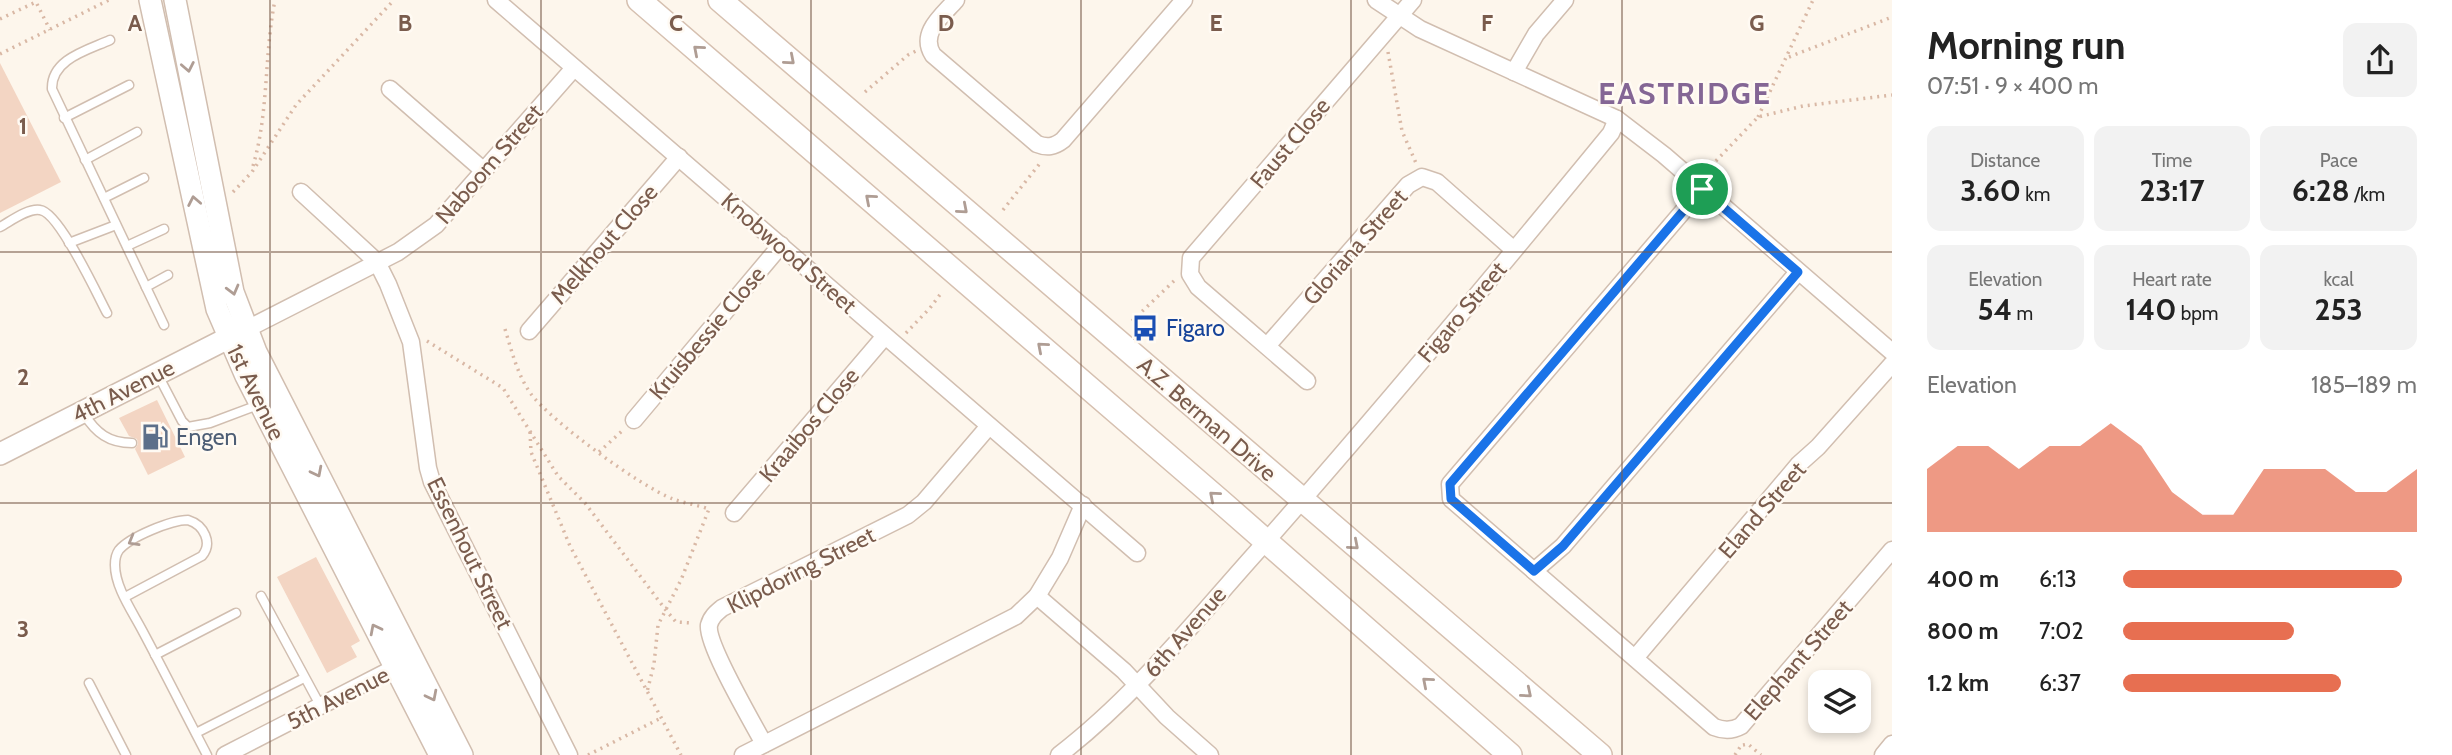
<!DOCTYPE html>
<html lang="en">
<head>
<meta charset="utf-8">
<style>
	:root { --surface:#fff; --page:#f2f2f2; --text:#222; --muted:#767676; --accent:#e76f51 }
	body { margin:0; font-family:Cabin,sans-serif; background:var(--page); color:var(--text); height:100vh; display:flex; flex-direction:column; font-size:26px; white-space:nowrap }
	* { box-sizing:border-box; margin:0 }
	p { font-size:23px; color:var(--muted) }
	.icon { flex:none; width:38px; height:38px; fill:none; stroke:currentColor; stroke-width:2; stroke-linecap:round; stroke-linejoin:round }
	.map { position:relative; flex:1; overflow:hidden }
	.sheet { display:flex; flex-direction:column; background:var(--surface); width:560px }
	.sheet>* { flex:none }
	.fabs { position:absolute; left:1808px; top:670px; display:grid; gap:14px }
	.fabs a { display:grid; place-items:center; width:63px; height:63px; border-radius:14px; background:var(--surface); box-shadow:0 4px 10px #0003; font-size:35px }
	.pin { position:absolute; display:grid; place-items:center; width:60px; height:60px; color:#fff; margin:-30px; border:4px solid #fff; border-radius:50%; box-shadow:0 2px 7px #0007 }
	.round { display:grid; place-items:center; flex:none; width:74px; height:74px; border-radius:14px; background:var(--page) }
	.head { display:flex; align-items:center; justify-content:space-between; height:119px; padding:0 35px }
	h1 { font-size:38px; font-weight:700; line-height:52px }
	.stats { display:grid; grid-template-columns:repeat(3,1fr); gap:10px; height:119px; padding:7px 35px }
	.stats div { display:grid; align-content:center; border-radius:14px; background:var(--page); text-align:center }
	.stats b { font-size:30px; font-weight:700 }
	.stats small { font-size:19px; font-weight:400 }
	.stats p { font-size:19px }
	.chart { height:196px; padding:14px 35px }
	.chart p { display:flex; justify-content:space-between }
	.chart svg { width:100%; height:126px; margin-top:7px; fill:var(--accent); opacity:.7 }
	ul { padding:0 35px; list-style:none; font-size:23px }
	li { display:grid; grid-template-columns:112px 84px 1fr; align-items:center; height:52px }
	li i { height:18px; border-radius:9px; background:var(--accent) }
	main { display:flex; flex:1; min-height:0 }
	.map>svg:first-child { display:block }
	.building { fill:#f3d5c3 }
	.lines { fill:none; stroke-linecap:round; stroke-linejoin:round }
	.service-casing { stroke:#d1beb0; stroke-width:11 }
	.minor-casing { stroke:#d1beb0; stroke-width:19 }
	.tertiary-casing { stroke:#d1beb0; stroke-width:24 }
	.secondary-casing { stroke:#d6c0b0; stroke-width:26 }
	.path { stroke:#d9b8a5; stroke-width:3.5; stroke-dasharray:2 5; stroke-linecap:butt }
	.service { stroke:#fff; stroke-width:8 }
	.minor { stroke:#fff; stroke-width:16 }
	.tertiary { stroke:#fff; stroke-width:21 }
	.secondary { stroke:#fff; stroke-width:23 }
	.oneway { stroke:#af9d94 }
	.route-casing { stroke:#fff; stroke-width:14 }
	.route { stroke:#1a73e8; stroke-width:9 }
	.grid { fill:none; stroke:#7a5c4d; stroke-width:2; stroke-opacity:0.55 }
	.labels { text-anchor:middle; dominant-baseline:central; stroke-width:5; stroke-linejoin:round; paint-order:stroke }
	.street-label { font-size:23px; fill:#7a5c4d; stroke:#fffaf3 }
	.transit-label { font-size:23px; fill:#164399; stroke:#fffaf3; text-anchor:start }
	.service-label { font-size:23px; fill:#4e5e75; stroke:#fffaf3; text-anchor:start }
	.district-label { font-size:30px; font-weight:bold; letter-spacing:2px; fill:#846695; stroke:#fffaf3 }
	.grid-label { font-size:23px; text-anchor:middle; font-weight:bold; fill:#7a5c4d; stroke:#fffaf3; stroke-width:5; stroke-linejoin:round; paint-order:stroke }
</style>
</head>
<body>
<main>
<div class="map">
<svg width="1892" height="755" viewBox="0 0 1892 755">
	<rect width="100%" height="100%" fill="#fdf6ec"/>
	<g class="building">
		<polygon points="0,63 61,182 0,213"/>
		<polygon points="157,400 185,457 148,475 135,449 138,444 137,439 129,436 119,418"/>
		<polygon points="316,557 360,641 351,646 357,657 327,673 277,577"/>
	</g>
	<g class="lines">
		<g class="service-casing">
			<g id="service">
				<path d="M110,40c-22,10 -59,19 -58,49l112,236"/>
				<polyline points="64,118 129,85"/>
				<polyline points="85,160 137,132"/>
				<polyline points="104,198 144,178"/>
				<path d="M0,227c11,-6 28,-19 40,-17 19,2 57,84 67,103"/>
				<polyline points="69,243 116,225"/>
				<polyline points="127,246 164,229"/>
				<polyline points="146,287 168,275"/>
				<polyline points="158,375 182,421 188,427 210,423 258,405"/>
				<path d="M84,414c12,19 25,29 48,29"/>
				<polyline points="261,596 321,707"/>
				<path d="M125,597l77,-41c11,-13 2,-31 -14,-36 -17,0 -58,17 -69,30 -3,4 -4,10 -4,15 0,22 17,46 27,65 22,41 43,83 65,125"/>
				<polyline points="155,655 236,613"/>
				<polyline points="89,683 126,755"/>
				<polyline points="196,733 304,678"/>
			</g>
		</g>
		<g class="minor-casing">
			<g id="minor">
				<polyline points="496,0 1137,553"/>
				<path d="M956,0c-14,16 -37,33 -23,55l104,89c10,4 17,3 26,-4l121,-140"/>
				<polyline points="1376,0 1420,29 1617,119 1664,155 1892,352"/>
				<polyline points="1514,72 1536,34 1565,0"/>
				<polyline points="390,89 484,171"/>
				<path d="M1702,189l-252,295 1,15 263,228c10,4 18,4 27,-1l151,-176"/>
				<polyline points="301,192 377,262 388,284 411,342 428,468 432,482 569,755"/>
				<polyline points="247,329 398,252 436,225 574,68"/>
				<polyline points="529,331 679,157"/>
				<polyline points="1267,346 1408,185 1422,177 1437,182 1514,250"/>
				<polyline points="1307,381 1198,287 1190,274 1191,258 1413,0"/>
				<polyline points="634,420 781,245"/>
				<polyline points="734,513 885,336"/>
				<polyline points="1534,571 1563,546 1798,272"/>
				<polyline points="1037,596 1124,671 1167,717 1210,755"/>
				<polyline points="1635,658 1799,464 1818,447 1892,364"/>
				<path d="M764,744c-11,-21 -58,-100 -55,-119 2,-8 7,-12 13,-17l186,-93 16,-13 65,-76"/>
				<polyline points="225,755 404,663"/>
				<polyline points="743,755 1016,616 1037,596 1060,558 1083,505"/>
				<path d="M1059,755c78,-60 138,-137 203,-209 119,-135 235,-274 349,-413l6,-14"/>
				<polyline points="1883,755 1892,744"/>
			</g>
		</g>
		<g class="tertiary-casing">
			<g id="tertiary">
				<polyline points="150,0 217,309 246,376 440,755"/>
				<polyline points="175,0 233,292 256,352 462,755"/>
				<polyline points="0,454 242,331"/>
			</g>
		</g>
		<g class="secondary-casing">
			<g id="secondary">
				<polyline points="639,0 1219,500 1510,755"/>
				<polyline points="720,0 1600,755"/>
			</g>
		</g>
		<g class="path">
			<polyline points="0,19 36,2 50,30"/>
			<polyline points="1388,52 1402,131 1416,163"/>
			<polyline points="0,54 109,0"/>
			<polyline points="1789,57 1892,17"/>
			<polyline points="865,92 908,55 916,51"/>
			<polyline points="1758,117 1813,0"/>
			<path d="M253,166c16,-54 11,-111 22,-166"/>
			<polyline points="1709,173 1713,164 1758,117 1803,106 1892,95"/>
			<polyline points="233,192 252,172 296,105 394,0"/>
			<polyline points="1003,210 1041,162"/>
			<polyline points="1132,321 1175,280"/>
			<path d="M505,329c7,23 12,45 26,65 20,27 110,93 142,105 11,4 24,6 36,10l-28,71 -23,45 -4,39 -7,28"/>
			<polyline points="906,333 930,308 942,292"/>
			<polyline points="427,341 503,388 558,476 585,503 665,609 676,622 693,623"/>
			<polyline points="530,432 531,452 570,546 681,755"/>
			<polyline points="599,452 622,431"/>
			<polyline points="1743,745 1748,744 1761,755"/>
			<polyline points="588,755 661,718"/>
			<polyline points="1735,755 1742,744"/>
		</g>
		<use href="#service" class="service"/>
		<use href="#minor" class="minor"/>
		<use href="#tertiary" class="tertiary"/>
		<use href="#secondary" class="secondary"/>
	</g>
	<defs><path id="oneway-chevron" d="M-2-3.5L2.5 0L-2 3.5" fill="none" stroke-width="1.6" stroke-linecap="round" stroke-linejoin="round" transform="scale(1.75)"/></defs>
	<g class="oneway">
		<use href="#oneway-chevron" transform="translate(698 50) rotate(-139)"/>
		<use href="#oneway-chevron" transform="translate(790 60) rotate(41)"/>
		<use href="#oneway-chevron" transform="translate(188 67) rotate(79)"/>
		<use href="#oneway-chevron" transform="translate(870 199) rotate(-139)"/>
		<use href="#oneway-chevron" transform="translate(194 201) rotate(-101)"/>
		<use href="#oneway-chevron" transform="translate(963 209) rotate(41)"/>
		<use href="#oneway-chevron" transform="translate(233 290) rotate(75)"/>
		<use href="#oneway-chevron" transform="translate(1042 347) rotate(-139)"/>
		<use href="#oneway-chevron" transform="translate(317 472) rotate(63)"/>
		<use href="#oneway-chevron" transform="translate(1214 496) rotate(-139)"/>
		<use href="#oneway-chevron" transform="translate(133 541) rotate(150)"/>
		<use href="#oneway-chevron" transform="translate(1354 545) rotate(41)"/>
		<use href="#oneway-chevron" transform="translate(375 629) rotate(-117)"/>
		<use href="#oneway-chevron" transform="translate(1427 682) rotate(-139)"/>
		<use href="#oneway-chevron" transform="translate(1527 693) rotate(40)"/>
		<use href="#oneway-chevron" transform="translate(432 696) rotate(63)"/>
	</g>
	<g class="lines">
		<g class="route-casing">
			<polygon id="route" points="1702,189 1798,272 1563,546 1534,571 1451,499 1450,484"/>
		</g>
		<use href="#route" class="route"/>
	</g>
	<path class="grid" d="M270,0v755M541,0v755M811,0v755M1081,0v755M1351,0v755M1622,0v755M0,252h1892M0,503h1892"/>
	<defs>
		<g id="bus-bare" transform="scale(2.1)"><path d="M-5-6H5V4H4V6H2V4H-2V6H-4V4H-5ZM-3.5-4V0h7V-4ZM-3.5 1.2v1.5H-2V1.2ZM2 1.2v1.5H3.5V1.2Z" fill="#1a4fb4" stroke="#fffaf3" stroke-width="2.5" paint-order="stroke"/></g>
		<g id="fuel-bare" transform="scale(2.1)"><path d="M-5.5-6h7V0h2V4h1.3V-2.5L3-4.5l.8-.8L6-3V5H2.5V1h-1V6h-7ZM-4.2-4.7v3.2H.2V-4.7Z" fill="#5c6f8a" stroke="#fffaf3" stroke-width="2.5" paint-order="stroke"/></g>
	</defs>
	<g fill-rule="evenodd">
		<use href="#bus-bare" x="1145" y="328"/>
		<use href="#fuel-bare" x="155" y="437"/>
	</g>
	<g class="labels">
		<g class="street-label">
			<text transform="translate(1290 143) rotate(-50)">Faust Close</text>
			<text transform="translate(489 164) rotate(-49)">Naboom Street</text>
			<text transform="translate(604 244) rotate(-49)">Melkhout Close</text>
			<text transform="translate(1355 247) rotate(-49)">Gloriana Street</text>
			<text transform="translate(789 253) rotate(41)">Knobwood Street</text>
			<text transform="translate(1462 312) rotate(-50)">Figaro Street</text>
			<text transform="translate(707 333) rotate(-50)">Kruisbessie Close</text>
			<text transform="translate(123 391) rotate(-27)">4th Avenue</text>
			<text transform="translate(256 392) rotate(64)">1st Avenue</text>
			<text transform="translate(1207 419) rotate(41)">A.Z. Berman Drive</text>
			<text transform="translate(809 425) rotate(-50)">Kraaibos Close</text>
			<text transform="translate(1762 510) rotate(-49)">Eland Street</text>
			<text transform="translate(470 553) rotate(64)">Essenhout Street</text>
			<text transform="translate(801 570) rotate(-27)">Klipdoring Street</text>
			<text transform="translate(1185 632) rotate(-49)">6th Avenue</text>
			<text transform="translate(1798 660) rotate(-49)">Elephant Street</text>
			<text transform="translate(338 698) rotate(-27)">5th Avenue</text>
		</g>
		<g class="transit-label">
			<text x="1166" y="328">Figaro</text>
		</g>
		<g class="service-label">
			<text x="176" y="437">Engen</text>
		</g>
		<g class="district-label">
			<text x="1685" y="93">EASTRIDGE</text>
		</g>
	</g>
	<g class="grid-label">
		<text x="135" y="31">A</text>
		<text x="405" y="31">B</text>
		<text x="676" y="31">C</text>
		<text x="946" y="31">D</text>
		<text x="1216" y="31">E</text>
		<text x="1487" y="31">F</text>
		<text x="1757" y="31">G</text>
		<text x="23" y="134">1</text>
		<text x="23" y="385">2</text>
		<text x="23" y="637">3</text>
	</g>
</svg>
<div class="fabs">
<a><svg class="icon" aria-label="layers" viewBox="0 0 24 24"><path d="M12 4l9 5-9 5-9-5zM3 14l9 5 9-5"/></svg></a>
</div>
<div class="pin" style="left:1702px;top:189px;background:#1e9e55"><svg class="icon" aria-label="arrive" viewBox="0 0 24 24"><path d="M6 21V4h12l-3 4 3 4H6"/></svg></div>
</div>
<section class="sheet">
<div class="head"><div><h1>Morning run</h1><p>07:51 · 9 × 400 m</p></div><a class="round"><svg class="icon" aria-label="share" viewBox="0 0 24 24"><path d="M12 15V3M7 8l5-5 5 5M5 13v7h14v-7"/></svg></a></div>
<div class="stats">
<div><p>Distance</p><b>3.60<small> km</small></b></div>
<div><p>Time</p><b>23:17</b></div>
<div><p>Pace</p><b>6:28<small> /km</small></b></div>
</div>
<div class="stats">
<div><p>Elevation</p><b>54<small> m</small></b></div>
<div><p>Heart rate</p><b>140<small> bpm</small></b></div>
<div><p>kcal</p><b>253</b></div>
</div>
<div class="chart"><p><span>Elevation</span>185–189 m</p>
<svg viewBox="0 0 160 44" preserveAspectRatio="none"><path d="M0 44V22L10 14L20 14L30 22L40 14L50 14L60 6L70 14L80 30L90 38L100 38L110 22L120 22L130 22L140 30L150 30L160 22V44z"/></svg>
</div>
<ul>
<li><b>400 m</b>6:13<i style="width:95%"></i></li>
<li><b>800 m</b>7:02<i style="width:58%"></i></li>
<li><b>1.2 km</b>6:37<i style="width:74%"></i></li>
</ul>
</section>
</main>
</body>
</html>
